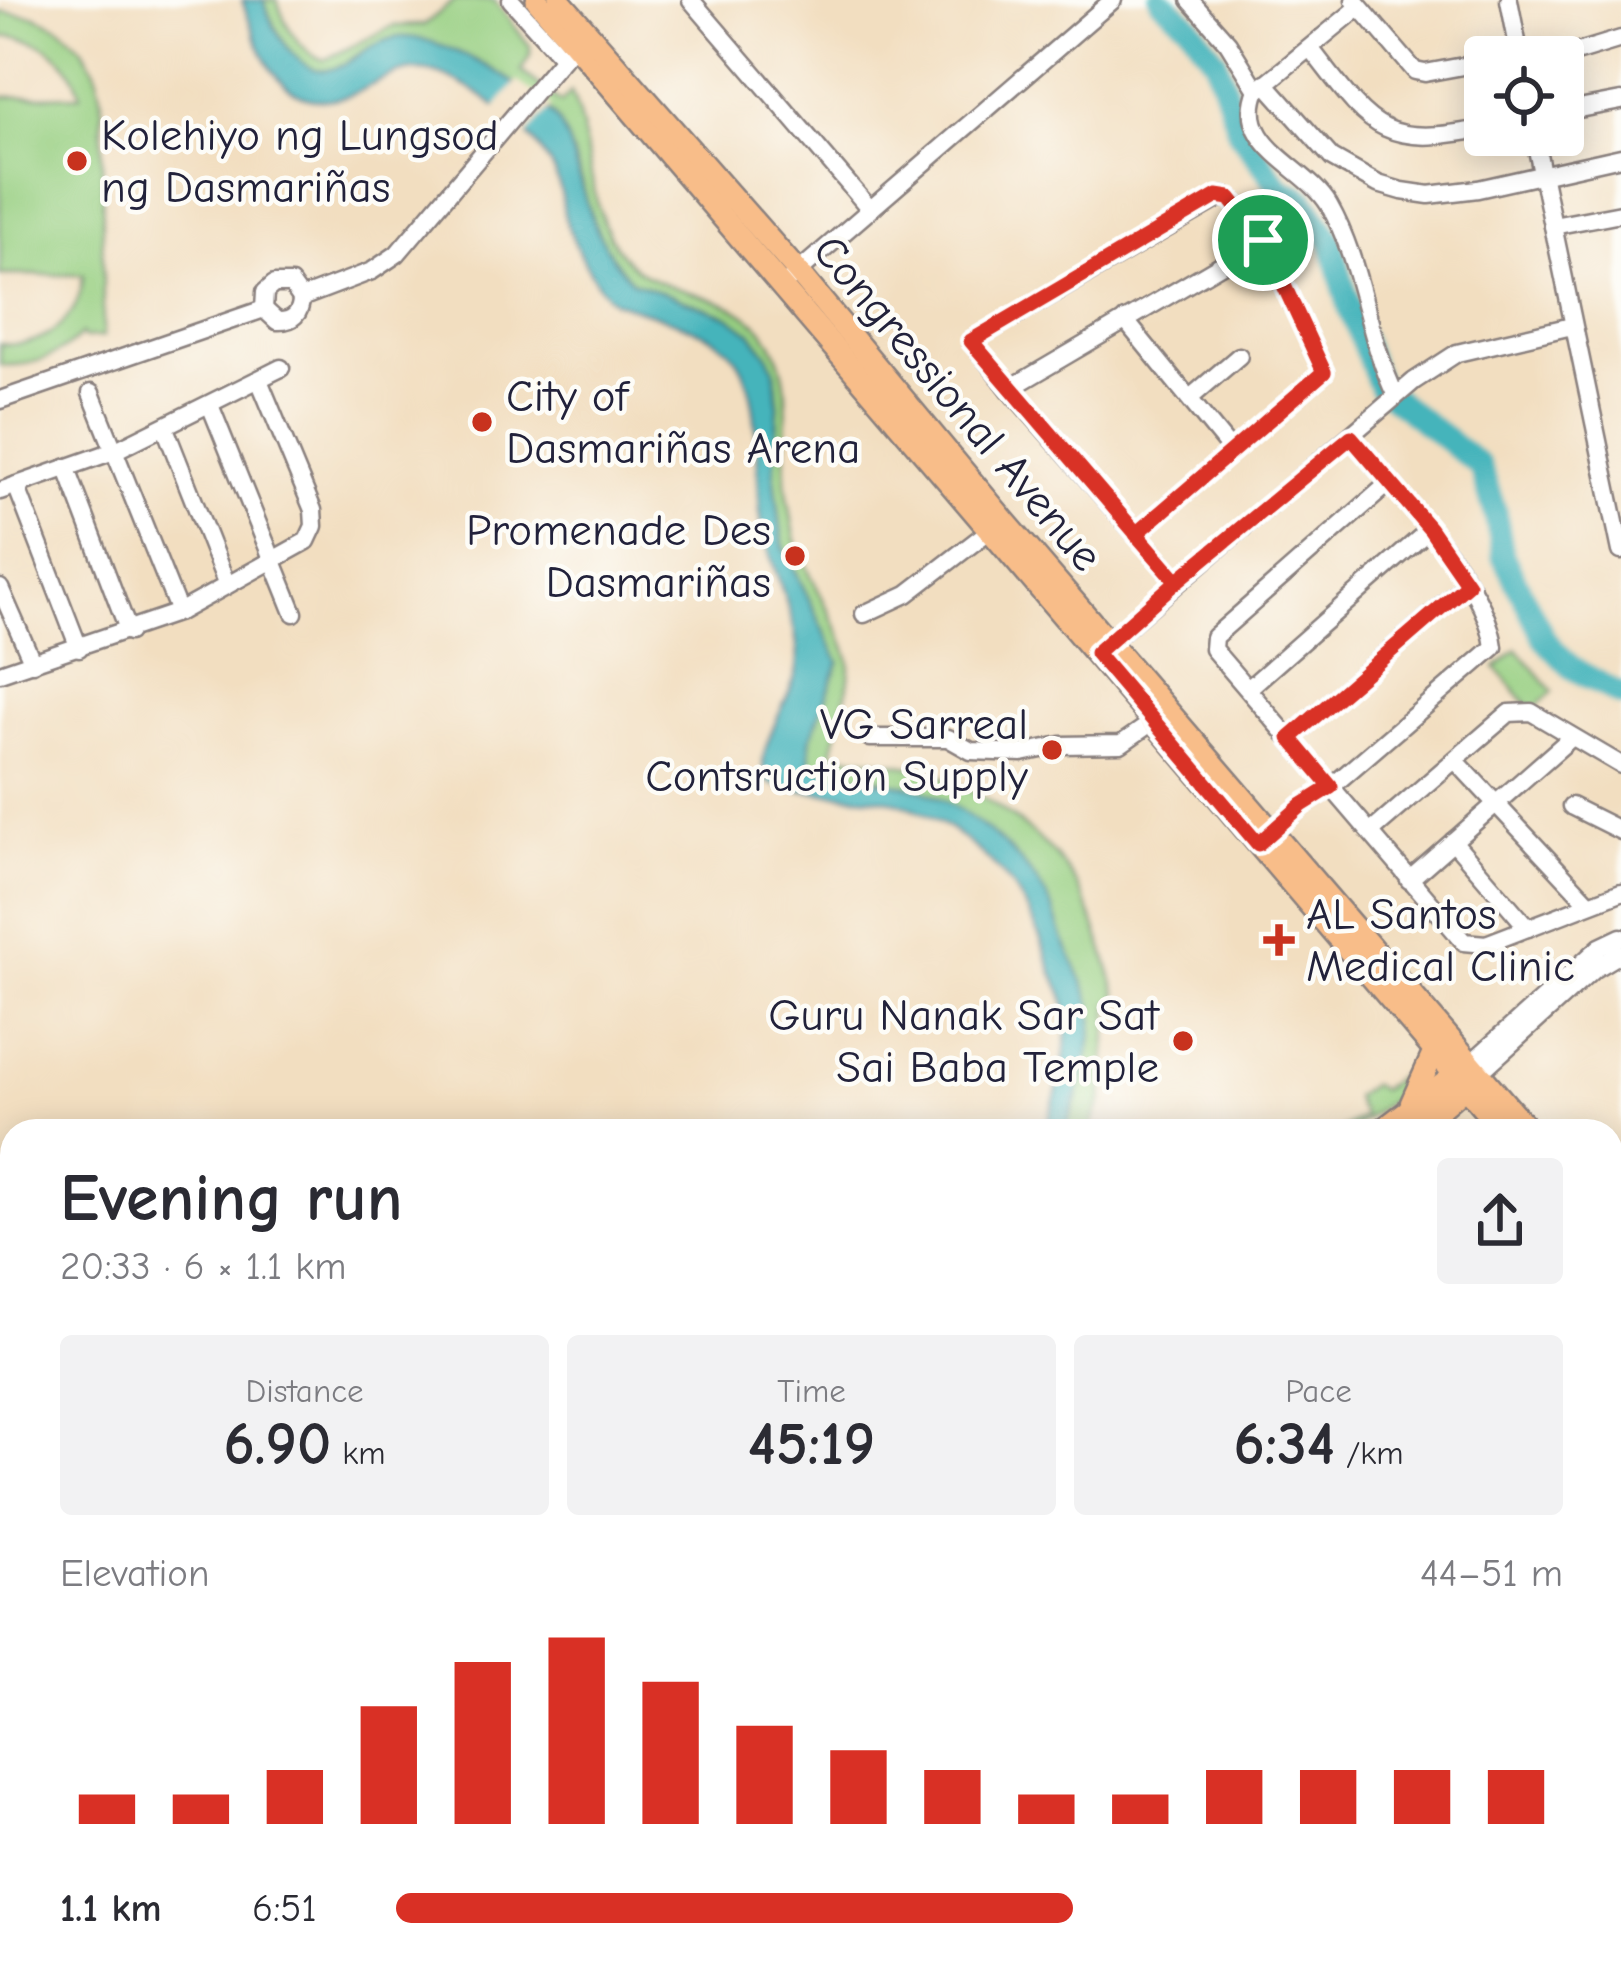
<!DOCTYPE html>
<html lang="en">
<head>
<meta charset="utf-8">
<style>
	:root { --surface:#fff; --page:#f2f2f3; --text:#2b2b33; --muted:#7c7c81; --accent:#d93025 }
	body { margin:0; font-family:"Comic Neue",sans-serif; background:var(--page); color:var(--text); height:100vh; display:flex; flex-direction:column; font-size:45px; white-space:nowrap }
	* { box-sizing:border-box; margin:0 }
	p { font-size:39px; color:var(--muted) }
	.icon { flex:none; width:66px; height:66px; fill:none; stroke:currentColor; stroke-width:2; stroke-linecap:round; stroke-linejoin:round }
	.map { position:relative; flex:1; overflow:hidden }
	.details { position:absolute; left:0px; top:1119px; width:1623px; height:858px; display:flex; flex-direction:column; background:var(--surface); border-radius:36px 36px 0 0; box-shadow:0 6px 30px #0003 }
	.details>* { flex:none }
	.controls { position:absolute; left:1464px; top:36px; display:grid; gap:24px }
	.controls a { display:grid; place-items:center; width:120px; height:120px; border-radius:12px; background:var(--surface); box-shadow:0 6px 30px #0003; font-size:60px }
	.pin { position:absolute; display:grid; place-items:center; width:102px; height:102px; color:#fff; margin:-51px; border:6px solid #fff; border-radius:50%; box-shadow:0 3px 12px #0007 }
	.round { display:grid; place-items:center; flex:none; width:126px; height:126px; border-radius:12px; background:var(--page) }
	.headline { display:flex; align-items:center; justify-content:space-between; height:204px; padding:0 60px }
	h1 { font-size:66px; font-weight:700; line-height:90px }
	.figures { display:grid; grid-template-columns:repeat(3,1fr); gap:18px; height:204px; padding:12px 60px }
	.figures div { display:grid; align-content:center; border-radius:12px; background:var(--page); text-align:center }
	.figures b { font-size:60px; font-weight:700 }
	.figures small { font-size:33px; font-weight:400 }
	.figures p { font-size:33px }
	.chart { height:336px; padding:24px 60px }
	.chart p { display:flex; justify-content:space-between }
	.chart svg { width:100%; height:216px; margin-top:12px; stroke:var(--accent); stroke-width:6 }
	ul { padding:0 60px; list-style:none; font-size:39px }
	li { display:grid; grid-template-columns:192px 144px 1fr; align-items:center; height:90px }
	li i { height:30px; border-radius:15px; background:var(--accent) }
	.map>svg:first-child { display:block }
	.green { fill:#97cf81; stroke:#5c785e; stroke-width:3 }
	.forest { fill:#79b26f; stroke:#4e6a55; stroke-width:3 }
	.water { fill:#44b4bb; stroke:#336b7b; stroke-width:3 }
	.pier { fill:#f2dec0 }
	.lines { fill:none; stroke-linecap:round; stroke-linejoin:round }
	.river { stroke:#44b4bb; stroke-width:24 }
	.minor-casing { stroke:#8a807e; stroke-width:21 }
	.major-casing { stroke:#8a807e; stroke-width:26 }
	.minor { stroke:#fff; stroke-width:16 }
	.major { stroke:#f8bd89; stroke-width:21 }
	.route-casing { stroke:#fff; stroke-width:24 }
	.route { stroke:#d93025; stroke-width:15 }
	.poi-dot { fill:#c8321e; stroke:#fdfcf7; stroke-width:4.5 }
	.labels { text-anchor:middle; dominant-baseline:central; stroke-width:9; stroke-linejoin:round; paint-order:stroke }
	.poi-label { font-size:45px; fill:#22223b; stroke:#fdfcf7; text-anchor:start }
	.street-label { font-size:45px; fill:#22223b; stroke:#fdfcf7 }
</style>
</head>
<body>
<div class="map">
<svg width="1621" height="1977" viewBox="0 0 1621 1977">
	<rect width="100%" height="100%" fill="#fdfcf7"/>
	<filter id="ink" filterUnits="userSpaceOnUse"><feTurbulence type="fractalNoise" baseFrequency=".00833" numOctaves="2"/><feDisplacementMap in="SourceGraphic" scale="24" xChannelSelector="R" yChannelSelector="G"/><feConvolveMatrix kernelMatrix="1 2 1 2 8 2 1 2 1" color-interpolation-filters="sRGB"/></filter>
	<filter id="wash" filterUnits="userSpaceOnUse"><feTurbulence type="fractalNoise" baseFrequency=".004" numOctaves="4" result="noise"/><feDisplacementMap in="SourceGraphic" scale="48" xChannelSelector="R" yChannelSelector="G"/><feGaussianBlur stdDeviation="2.7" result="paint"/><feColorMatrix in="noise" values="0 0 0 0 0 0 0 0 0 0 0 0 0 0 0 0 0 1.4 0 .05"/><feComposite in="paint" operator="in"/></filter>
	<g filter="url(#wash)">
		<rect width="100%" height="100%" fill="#f2dec0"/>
		<g class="green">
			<path d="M264,0h13c7,23 23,52 47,60l69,-34 31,-1 31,-25h39l36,46v9l-9,16 40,32 10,-11c22,51 15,120 52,164 36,43 107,31 142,77 38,50 12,113 24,169 3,15 4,31 9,45 9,26 51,95 52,117 0,28 -13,62 -18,90 31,4 61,7 91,16 55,17 133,70 158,123 16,32 27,70 37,105l-8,4 -8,97 -12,32h-25l12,-32 16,-82 -58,-138 -19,-22 -132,-78 -52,-4 -12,-3 -10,-10v-22l29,-78 -56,-117 -9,-71 4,-69 -10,-50 -18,-23 -22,-16 -95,-34c-53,-52 -42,-99 -73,-157 -12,-22 -50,-45 -72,-58 -30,-17 -70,-33 -105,-25 -20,5 -37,26 -57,30 -27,6 -57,-51 -62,-72z"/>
			<path d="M0,12l35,4 26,12 21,19 14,25 6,27 1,238 -20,1 -1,-4c-23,23 -50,33 -82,31v-21c45,4 80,-24 83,-69h-83v-178l81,-2c-11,-38 -41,-60 -81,-58z"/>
			<polygon points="1517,649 1553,691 1532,710 1496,668"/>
			<polygon points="1402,1074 1412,1080 1393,1099 1348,1131 1338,1131 1363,1116 1354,1097 1371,1084 1381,1090"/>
			<polygon points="1347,1965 1496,1965 1501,1977 1352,1977"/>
		</g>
		<polygon class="forest" points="381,1965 970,1965 971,1977 386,1977"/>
		<path class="water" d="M242,0h22c5,21 16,40 31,56 38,40 64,-16 106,-19 26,-1 65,18 87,30 23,13 58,36 72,58 8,13 12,29 16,43 13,45 23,81 57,114l95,34 22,16 18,23 7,18 3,32 -4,69 9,71 56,117 -29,78v22c16,20 83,16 113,28 49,22 103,66 128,115 7,13 9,29 16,42 9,22 24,45 26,69 2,27 -18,88 -28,115h-20c12,-40 26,-82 21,-125 -2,-13 -9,-22 -13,-33 -9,-26 -18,-52 -33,-75 -26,-42 -82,-83 -129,-98 -23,-6 -115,-6 -124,-20 -17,-25 27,-85 30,-112 6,-45 -30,-104 -36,-149 -7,-46 4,-134 -31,-168 -22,-23 -85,-38 -116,-50 -18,-12 -45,-65 -50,-87 -2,-12 -2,-24 -7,-35 -12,-29 -34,-51 -58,-70 -19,-16 -57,-40 -82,-39 -20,0 -42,14 -60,22 -72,31 -96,-35 -115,-92z"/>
		<polygon class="pier" points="517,81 552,106 524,139 493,111"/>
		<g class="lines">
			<g class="river">
				<polyline points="1161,0 1189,24 1216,61 1239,132 1280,188 1303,199 1331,241 1350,310 1380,388 1480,466 1495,511 1503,556 1545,640 1572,668 1621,695"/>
				<polyline points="1018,1965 1022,1977"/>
			</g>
		</g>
	</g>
	<g filter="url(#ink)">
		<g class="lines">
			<g class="minor-casing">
				<g id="minor">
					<polyline points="511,0 563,58"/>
					<polyline points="691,0 870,209"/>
					<path d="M1190,0l38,43 29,47c-23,56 49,76 72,115 34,60 37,130 67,191"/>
					<polyline points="1354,0 1415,71 1425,73 1485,62"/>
					<polyline points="1509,0 1520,57"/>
					<path d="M1310,48c62,80 71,101 175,80"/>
					<polyline points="1562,57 1621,39"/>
					<polyline points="1265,83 1332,158 1378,184 1402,191 1429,195 1478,189 1621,157"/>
					<polyline points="1258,90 1359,7"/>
					<polyline points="1563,112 1621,101"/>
					<polyline points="1534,135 1621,551"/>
					<polyline points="1553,226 1621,213"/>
					<polyline points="791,278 1113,0"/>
					<polyline points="301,298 372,271 397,254 580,38"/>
					<polyline points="264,309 265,292 274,284 291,284 301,298"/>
					<path d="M264,309l13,12c16,1 24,-8 24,-23"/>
					<polyline points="1125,320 1231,450"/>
					<polyline points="1009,389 1263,240"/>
					<polyline points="91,393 179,612"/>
					<polyline points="1190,398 1239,356"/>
					<polyline points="0,400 264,309"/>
					<polyline points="210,405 294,613"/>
					<polyline points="165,428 227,585"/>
					<polyline points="67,469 129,632"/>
					<polyline points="1388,484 1214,637 1213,649 1464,942 1486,944 1621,892"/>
					<polyline points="16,485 79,648"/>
					<polyline points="0,491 114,451 281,368"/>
					<polyline points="1136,534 1324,372 1263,240 1230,198 1223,196 971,341 1009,389 1177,581"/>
					<polyline points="0,588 33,663"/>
					<polyline points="864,614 907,594 998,524"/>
					<polyline points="1101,649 1414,381 1457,353 1572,326"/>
					<polyline points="0,673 179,612 307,541 314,526 313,510 259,380"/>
					<polyline points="1249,688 1430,529"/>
					<polyline points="870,738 948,738 971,751 1022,753 1061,745 1121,744 1154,721"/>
					<polyline points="1290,738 1468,583"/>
					<polyline points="1456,761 1589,903"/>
					<polyline points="1571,806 1621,831"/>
					<polyline points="1371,832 1509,713 1531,712 1621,765"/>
					<path d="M1264,839l38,-34 29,-18 163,-140c-8,-68 -100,-156 -143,-210"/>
					<polyline points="1453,841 1528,928"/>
					<polyline points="1409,880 1572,737"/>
					<polyline points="1471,1063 1600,947 1621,937"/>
					<polyline points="1479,1073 1594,969 1621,953"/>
					<polyline points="0,1476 12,1475"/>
					<polyline points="0,1675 12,1677"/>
					<polyline points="353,1965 359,1977"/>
					<polyline points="369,1965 374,1977"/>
				</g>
			</g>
			<g class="major-casing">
				<g id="major">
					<polyline points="537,0 1503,1131"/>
					<polyline points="559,0 798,272 1003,519 1529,1131"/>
					<polyline points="1411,1104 1435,1050"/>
					<polyline points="1381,1131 1466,1067"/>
					<polyline points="1414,1131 1475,1078"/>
					<polyline points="1611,1226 1621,1238"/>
					<polyline points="1611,1258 1621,1270"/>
					<polyline points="0,1442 12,1441"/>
					<polyline points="0,1465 12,1464"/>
				</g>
			</g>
			<use href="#minor" class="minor"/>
			<use href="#major" class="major"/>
		</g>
	</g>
	<g class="lines" filter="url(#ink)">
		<g class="route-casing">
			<polyline id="route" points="1263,240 1324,372 1136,534 1177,581 1096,653 1258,844 1302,805 1331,787 1290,738 1468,584 1430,529 1351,437 1177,581 971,341 1217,196 1230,198 1263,240"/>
		</g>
		<use href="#route" class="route"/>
	</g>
	<g class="poi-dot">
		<circle cx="77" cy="161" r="12"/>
		<circle cx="482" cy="422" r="12"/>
		<circle cx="795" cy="556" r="12"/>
		<circle cx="1052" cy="750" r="12"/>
		<path d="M1273 922h12v12h12v12h-12v12h-12v-12h-12v-12h12z"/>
		<circle cx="1183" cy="1041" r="12"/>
	</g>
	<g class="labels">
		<g class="poi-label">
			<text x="101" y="135">Kolehiyo ng Lungsod<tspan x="101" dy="52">ng Dasmariñas</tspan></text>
			<text x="506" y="396">City of<tspan x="506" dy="52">Dasmariñas Arena</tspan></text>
			<text x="771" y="530" text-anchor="end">Promenade Des<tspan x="771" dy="52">Dasmariñas</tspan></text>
			<text x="1028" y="724" text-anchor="end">VG Sarreal<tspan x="1028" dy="52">Contsruction Supply</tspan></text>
			<text x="1306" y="914">AL Santos<tspan x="1306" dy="52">Medical Clinic</tspan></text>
			<text x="1159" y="1015" text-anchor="end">Guru Nanak Sar Sat<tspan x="1159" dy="52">Sai Baba Temple</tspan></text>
		</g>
		<g class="street-label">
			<text transform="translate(958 403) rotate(50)">Congressional Avenue</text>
		</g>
	</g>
</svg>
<div class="controls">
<a><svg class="icon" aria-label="locate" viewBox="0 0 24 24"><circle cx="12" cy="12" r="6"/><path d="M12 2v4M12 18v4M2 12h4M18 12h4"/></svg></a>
</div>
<div class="pin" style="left:1263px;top:240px;background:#1e9e55"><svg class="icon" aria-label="arrive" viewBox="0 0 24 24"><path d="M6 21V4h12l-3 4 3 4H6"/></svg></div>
<section class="details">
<div class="headline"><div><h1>Evening run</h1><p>20:33 · 6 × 1.1 km</p></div><a class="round"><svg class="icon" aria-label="share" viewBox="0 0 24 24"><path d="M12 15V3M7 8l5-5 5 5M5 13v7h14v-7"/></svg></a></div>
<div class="figures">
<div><p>Distance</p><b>6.90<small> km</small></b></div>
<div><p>Time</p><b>45:19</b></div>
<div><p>Pace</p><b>6:34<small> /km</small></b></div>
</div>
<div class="chart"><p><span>Elevation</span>44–51 m</p>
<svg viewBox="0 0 160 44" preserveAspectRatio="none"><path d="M5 44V38M15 44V38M25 44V33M35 44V20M45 44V11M55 44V6M65 44V15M75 44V24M85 44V29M95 44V33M105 44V38M115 44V38M125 44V33M135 44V33M145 44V33M155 44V33"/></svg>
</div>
<ul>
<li><b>1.1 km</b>6:51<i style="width:58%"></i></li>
</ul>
</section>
</div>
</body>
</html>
